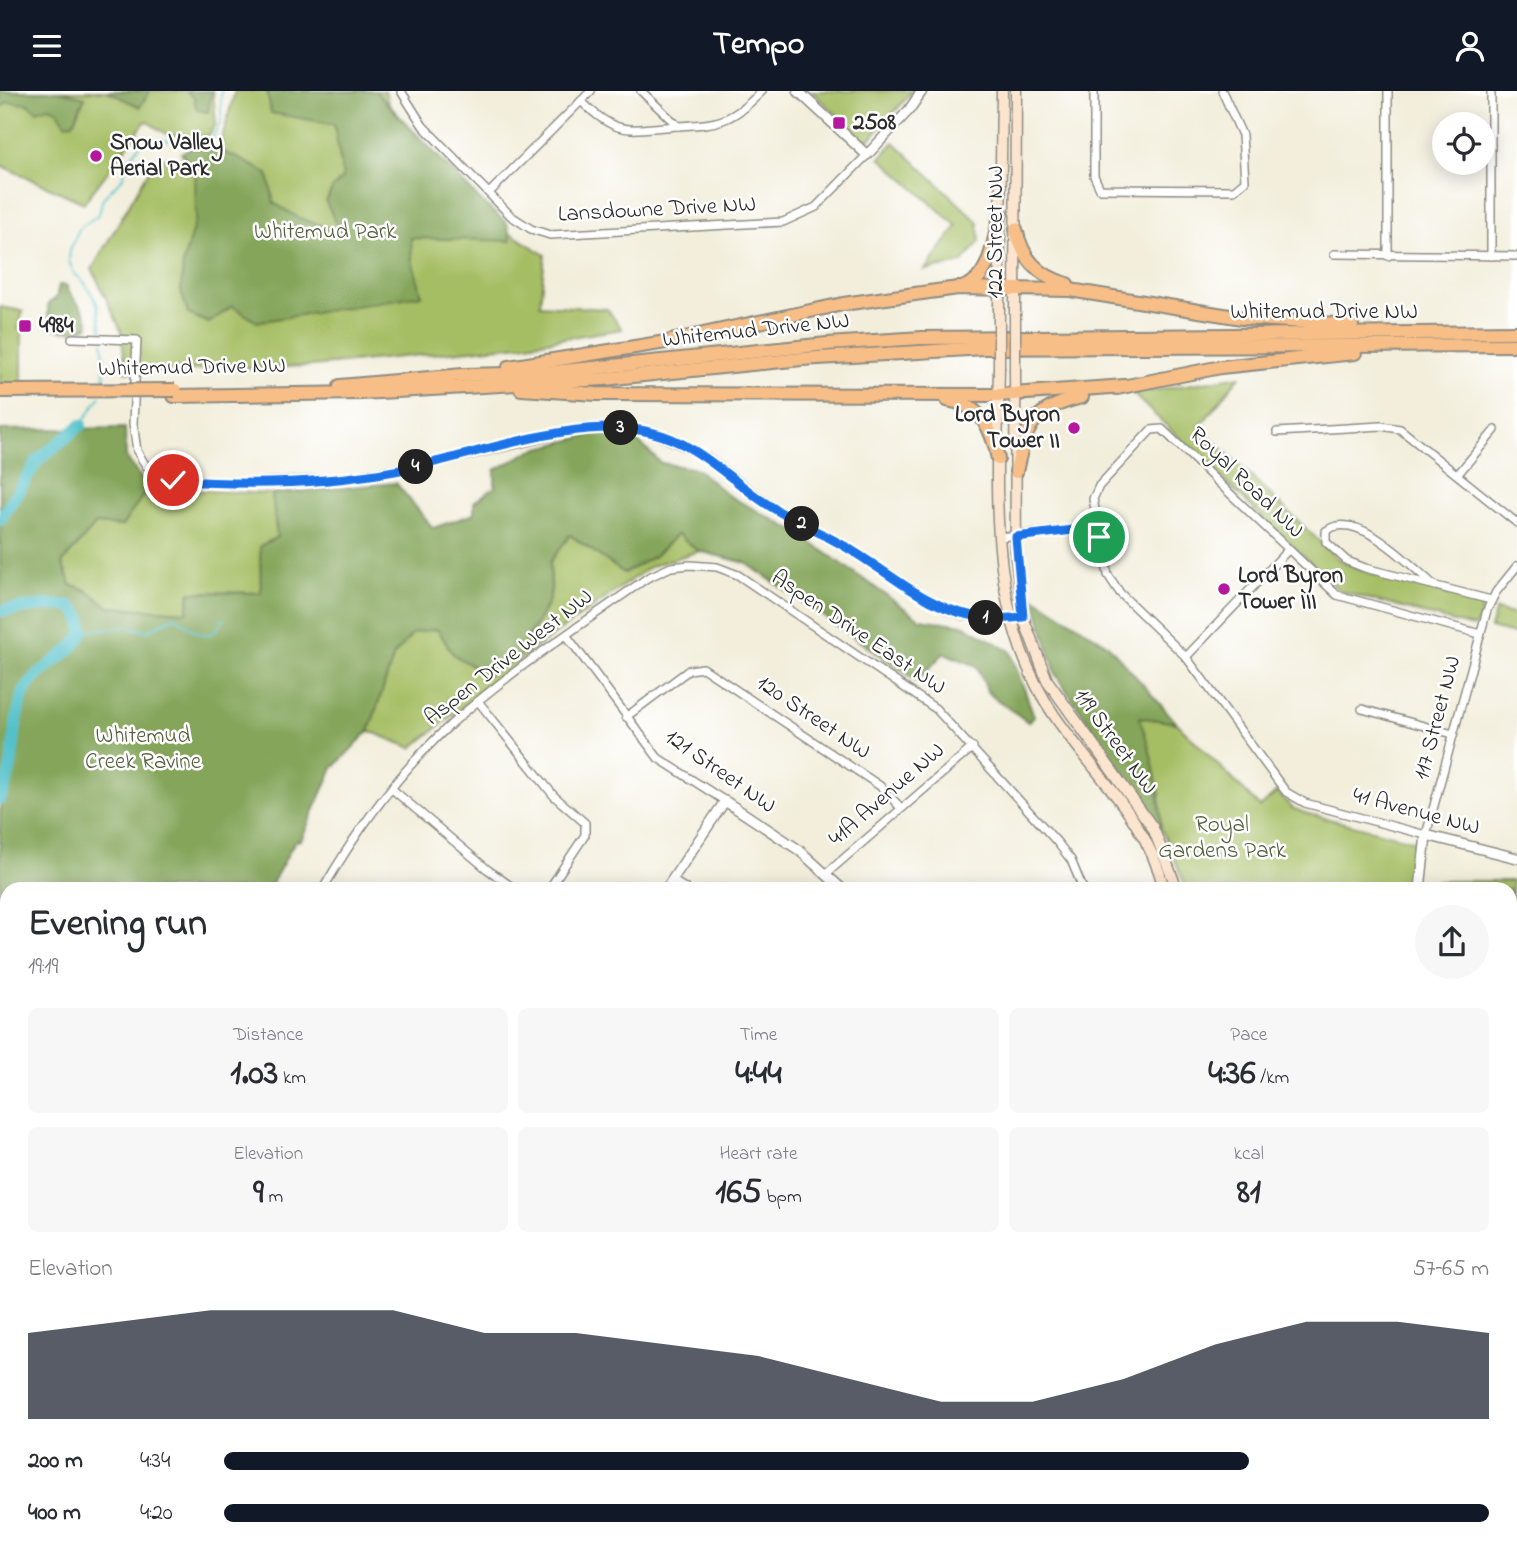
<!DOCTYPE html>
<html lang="en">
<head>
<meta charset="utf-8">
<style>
	:root { --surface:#fff; --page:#f7f7f7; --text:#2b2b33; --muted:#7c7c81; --accent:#111827 }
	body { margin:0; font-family:"Indie Flower",sans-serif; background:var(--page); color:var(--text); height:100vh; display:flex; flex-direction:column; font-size:26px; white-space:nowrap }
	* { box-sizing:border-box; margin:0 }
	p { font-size:23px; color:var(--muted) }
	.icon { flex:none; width:38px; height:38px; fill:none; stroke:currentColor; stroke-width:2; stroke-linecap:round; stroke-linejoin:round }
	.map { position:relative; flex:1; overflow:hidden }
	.side { position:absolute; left:0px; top:791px; width:1517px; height:674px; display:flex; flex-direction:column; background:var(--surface); border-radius:21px 21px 0 0; box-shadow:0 4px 18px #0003 }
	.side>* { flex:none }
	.controls { position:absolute; left:1432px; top:21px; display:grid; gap:14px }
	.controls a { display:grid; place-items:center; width:63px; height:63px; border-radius:50%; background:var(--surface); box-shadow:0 4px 18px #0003; font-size:35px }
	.pin { position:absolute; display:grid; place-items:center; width:60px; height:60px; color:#fff; margin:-30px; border:4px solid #fff; border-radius:50%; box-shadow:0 2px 7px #0007 }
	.km { position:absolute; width:35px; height:35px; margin:-18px; border-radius:50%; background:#222; color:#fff; font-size:19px; line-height:35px; text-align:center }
	.round { display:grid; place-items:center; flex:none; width:74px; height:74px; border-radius:37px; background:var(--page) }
	.overview { display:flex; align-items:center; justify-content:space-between; height:119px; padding:0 28px }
	h1 { font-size:38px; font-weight:700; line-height:52px }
	.metrics { display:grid; grid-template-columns:repeat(3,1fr); gap:10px; height:119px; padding:7px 28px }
	.metrics div { display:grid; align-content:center; border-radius:10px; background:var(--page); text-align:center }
	.metrics b { font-size:35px; font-weight:700 }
	.metrics small { font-size:19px; font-weight:400 }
	.metrics p { font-size:19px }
	.chart { height:196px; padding:14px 28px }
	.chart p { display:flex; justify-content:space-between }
	.chart svg { width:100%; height:126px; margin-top:7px; fill:var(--accent); opacity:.7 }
	ul { padding:0 28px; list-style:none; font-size:23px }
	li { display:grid; grid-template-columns:112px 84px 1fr; align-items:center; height:52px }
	li i { height:18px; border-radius:9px; background:var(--accent) }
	header { display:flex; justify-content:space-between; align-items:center; height:91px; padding:0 28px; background:var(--accent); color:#fff; font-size:32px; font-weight:700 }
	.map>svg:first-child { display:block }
	.green { fill:#a5be64; stroke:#687448; stroke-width:2 }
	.forest { fill:#84a55a; stroke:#586842; stroke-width:2 }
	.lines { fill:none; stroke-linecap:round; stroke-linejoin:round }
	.stream { stroke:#53c1ca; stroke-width:2 }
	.river { stroke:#53c1ca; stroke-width:12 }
	.minor-casing { stroke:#8e8c83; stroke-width:10 }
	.tertiary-casing { stroke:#8e8c83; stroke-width:12 }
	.secondary-casing { stroke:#8e8c83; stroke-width:13 }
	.motorway-casing { stroke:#8e8c83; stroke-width:16 }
	.minor { stroke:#fff; stroke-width:7 }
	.tertiary { stroke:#fff; stroke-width:9 }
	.secondary { stroke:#fce5cf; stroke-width:10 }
	.motorway { stroke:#f7be87; stroke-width:12 }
	.secondary-bridge-casing { stroke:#8e8c83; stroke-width:13; stroke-linecap:butt }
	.motorway-bridge-casing { stroke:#8e8c83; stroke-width:16; stroke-linecap:butt }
	.secondary-bridge { stroke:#fce5cf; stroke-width:10 }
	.motorway-bridge { stroke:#f7be87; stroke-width:12 }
	.route-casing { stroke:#fff; stroke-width:14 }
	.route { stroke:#1a73e8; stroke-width:9 }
	.poi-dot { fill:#b5179e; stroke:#fff; stroke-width:2.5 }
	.labels { text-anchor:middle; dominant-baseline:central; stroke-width:5; stroke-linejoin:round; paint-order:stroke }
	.poi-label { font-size:23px; font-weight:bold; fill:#2b2b2b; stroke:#fff; text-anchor:start }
	.street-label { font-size:23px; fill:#2b2b2b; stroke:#fff }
	.park-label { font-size:23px; fill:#565e3f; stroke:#fff }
</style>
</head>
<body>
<header><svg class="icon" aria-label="menu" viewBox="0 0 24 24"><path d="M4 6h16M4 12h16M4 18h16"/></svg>Tempo<svg class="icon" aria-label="person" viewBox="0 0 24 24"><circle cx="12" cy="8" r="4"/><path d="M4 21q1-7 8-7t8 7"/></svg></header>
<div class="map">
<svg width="1517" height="1464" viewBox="0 0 1517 1464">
	<rect width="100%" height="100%" fill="#fff"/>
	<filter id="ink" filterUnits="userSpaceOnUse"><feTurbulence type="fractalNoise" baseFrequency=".0143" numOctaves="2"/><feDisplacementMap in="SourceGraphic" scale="14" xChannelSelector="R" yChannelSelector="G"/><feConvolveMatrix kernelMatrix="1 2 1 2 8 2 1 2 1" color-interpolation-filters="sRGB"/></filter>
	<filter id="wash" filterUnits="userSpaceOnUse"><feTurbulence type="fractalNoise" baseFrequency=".00686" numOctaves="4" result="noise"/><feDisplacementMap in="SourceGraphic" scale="28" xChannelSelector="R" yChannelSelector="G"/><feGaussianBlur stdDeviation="1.57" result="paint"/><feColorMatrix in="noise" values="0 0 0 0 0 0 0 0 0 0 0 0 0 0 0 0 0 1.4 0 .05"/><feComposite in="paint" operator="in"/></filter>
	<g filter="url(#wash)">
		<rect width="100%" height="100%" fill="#f2eedb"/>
		<g class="green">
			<path d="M0,0h213l3,33 -7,11c-14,5 -25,-2 -39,1l-24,-15 -62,82 -84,-38z"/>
			<polygon points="235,0 385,0 388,12 482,124 545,164 540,214 607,218 622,238 521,254 312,275 126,281 121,239 92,178 156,67 216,69"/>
			<polygon points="811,0 913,0 870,48 863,49"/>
			<polygon points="894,51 978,131 980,150 962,172 925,179 957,135 880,67"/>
			<polygon points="0,216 23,220 18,237 22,238 22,293 0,293"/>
			<polygon points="1240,285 1199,336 1338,468 1370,482 1479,511 1482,518 1478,533 1472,536 1340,500 1133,303"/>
			<polygon points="148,397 272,403 277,447 260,455 261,502 190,501 187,521 109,516 86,499 71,494 62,472 96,433 122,435"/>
			<path d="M677,443l22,17 -48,15 -114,81 -125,101 -43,-17 25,-76 19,-22 24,-4 17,26 65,2c8,-20 30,-47 32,-66 1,-9 -1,-20 -2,-29l21,-27 54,38 31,-17z"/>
			<polygon points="1496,519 1517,524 1517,544 1490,537"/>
			<polygon points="1139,626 1177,632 1260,716 1277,701 1292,717 1305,722 1416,750 1411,798 1187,798 1161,737 1160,702"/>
			<polygon points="1435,790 1512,790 1512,838 1510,798 1435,798"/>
		</g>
		<g class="forest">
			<polygon points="0,0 60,0 85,6 73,32 66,33 57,19 49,16 37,20 28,13 8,11 0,17"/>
			<polygon points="107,0 150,0 140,16"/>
			<polygon points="186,0 211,0 208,21 197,19 194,7"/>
			<path d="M267,0h108l107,111 25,21 4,18 -100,-3 1,22 10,35 -165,27 -25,-16 -23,17 -21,-9 -7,-23 2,-29 13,-44 -1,-49 -14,-16c25,-16 65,9 87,21l6,29 25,15 41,14 -14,-30 6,-13 11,-12 -9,-53 -63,-11z"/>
			<path d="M59,194h7c7,18 19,19 23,41 -15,6 -26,7 -41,0v-22l8,-6z"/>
			<polygon points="125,337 126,366 148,397 122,435 96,433 62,472 71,494 86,499 109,516 187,521 190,501 261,502 260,455 277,446 272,403 396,392 433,437 474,423 474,411 495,396 495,379 532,359 598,342 634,347 661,372 697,378 729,405 795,440 920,528 964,534 1010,560 1034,625 1028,631 988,602 977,575 944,562 917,590 746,472 699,460 677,443 655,465 624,482 570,444 550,471 551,499 548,512 529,543 519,566 488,584 454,564 437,538 413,542 394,564 369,640 333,677 301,749 295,750 269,798 7,798 7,1458 49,1458 42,1464 0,1464 0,339"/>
			<path d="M1034,506l74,48 69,78 -38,-6c14,37 21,71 22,111l-105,-153z"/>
		</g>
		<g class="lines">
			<g class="stream">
				<polyline points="103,246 97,212 84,191 74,182 69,170 70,159 79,138 99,123 103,107 122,88 129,68 141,53 156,48 209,54 221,31 221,0"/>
				<polyline points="103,251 105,295"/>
				<polyline points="81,334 100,306"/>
				<path d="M83,540l46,-4 18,4 27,-14c17,6 19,22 40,16l10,-14"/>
			</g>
			<g class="river">
				<polyline points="0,429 38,369 81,334"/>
				<path d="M0,520l49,-6 22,1 9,10 3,15c-11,27 -47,35 -59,62 -14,32 -5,68 -24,106"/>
				<polyline points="0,877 7,877"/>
				<polyline points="0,1354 7,1352"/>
			</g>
		</g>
	</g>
	<g filter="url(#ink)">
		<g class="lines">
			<g class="minor-casing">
				<g id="minor">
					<polyline points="401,0 423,35 511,125 531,138 550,144 783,131 816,116 867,64"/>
					<path d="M641,0l37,35c41,-2 54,-4 84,-35"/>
					<polyline points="1094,0 1094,85 1100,98 1234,99 1245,90 1242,44 1222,0"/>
					<polyline points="1388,0 1388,165"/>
					<path d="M581,10c38,37 47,28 97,25"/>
					<polyline points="489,102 591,0"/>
					<polyline points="1334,163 1517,165"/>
					<polyline points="1491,165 1491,0"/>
					<polyline points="72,247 137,249 133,332 137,360 146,375 173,389 240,392 345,387 440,371 586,337 617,336 651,341 707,366 777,420 842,454 946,519 965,525 1011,527"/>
					<polyline points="1277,341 1381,335 1400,338 1517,432"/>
					<polyline points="1458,383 1495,339"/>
					<polyline points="999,446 1097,436"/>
					<path d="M1435,495c-23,-19 -78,-79 -109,-55v11l21,19 18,7 126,32"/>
					<polyline points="1480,543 1337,504 1162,338 1151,339 1099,395 1093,408 1108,484 1120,502 1186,566 1286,701 1305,712 1426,744 1487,519 1496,501 1517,475"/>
					<polyline points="567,545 658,667 725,710"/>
					<polyline points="1186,566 1288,459"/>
					<polyline points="478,610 554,705 585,732 585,744 549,798"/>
					<polyline points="1362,618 1453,643"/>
					<polyline points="626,626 689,579 703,577 880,695 901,717"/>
					<polyline points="392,698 487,778 515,798"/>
					<polyline points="827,782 973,656"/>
					<polyline points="672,789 686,798"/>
					<path d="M323,798c34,-59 77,-118 127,-164 61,-55 131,-100 197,-147l24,-11 19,-2 27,2 21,8 198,134 121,133 14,18 12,29"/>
					<polyline points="963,798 972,798"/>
					<polyline points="1510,1137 1517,1137"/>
					<polyline points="226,1458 231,1464"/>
					<polyline points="1021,1458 1184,1460"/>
					<polyline points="1446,1458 1450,1464"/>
					<polyline points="134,1464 144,1458"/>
					<polyline points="276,1464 284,1458"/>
					<polyline points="1250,1464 1250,1458"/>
				</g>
			</g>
			<g class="tertiary-casing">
				<g id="tertiary">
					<polyline points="798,0 867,64 909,19 922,0"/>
					<polyline points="666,798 725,710 799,759 842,798"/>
					<polyline points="1420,798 1426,744 1517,767"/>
					<polyline points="1510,1028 1517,1028"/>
					<polyline points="1510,1039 1517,1039"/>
					<polyline points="1510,1364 1517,1376"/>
				</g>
			</g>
			<g class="secondary-casing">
				<g id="secondary">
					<polyline points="999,216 1002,0"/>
					<polyline points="1015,218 1016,0"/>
					<path d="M999,278c-2,117 -14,245 55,346 38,56 94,105 110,174"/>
					<polyline points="1015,281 1016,466 1023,526 1047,589 1153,737 1177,798"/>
					<polyline points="1147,1459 1149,1458"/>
					<polyline points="1171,1464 1171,1458"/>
					<polyline points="1184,1464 1184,1458"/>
				</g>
			</g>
			<g class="motorway-casing">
				<g id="motorway">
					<path d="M1016,138c6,29 22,47 51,55"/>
					<path d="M964,196c28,-9 29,-49 37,-74"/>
					<polyline points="509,276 666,251 843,213 958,197 1070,199 1242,227 1352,234"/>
					<polyline points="340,295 463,284 544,282 827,253 922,247 1517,241"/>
					<polyline points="1117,297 1221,276 1355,262"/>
					<polyline points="521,298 596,303 999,304 1125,295"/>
					<polyline points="174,305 362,302 604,288 802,268 985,257 1517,254"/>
					<path d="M947,309c34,5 45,28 51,59"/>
					<path d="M1016,381c10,-48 17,-63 66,-75"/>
				</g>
			</g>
			<use href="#minor" class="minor"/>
			<use href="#tertiary" class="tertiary"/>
			<use href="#secondary" class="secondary"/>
			<use href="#motorway" class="motorway"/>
			<g class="secondary-bridge-casing">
				<g id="secondary-bridge">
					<polyline points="999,216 999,278"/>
					<polyline points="1015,218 1015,281"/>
				</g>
			</g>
			<g class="motorway-bridge-casing">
				<polyline id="motorway-bridge" points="0,300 175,299"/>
			</g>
			<use href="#secondary-bridge" class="secondary-bridge"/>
			<use href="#motorway-bridge" class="motorway-bridge"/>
		</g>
	</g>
	<g class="lines" filter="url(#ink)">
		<g class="route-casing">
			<path id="route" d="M173,389c75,6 153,4 227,-10 75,-14 176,-55 250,-38 44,10 73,41 108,66 27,20 59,32 88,49 62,37 98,80 177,70l-7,-80 81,-10 2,10"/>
		</g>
		<use href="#route" class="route"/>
	</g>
	<g class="poi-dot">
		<rect x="832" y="25" width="14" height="14" rx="3.5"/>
		<circle cx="96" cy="65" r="7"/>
		<rect x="18" y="228" width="14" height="14" rx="3.5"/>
		<circle cx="1074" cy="337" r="7"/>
		<circle cx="1224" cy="498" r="7"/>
	</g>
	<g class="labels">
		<g class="poi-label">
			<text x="853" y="32">2508</text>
			<text x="110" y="52">Snow Valley<tspan x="110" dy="26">Aerial Park</tspan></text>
			<text x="39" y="235">4984</text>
			<text x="1060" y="324" text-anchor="end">Lord Byron<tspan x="1060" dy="26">Tower II</tspan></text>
			<text x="1238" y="485">Lord Byron<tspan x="1238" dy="26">Tower III</tspan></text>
		</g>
		<g class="street-label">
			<text transform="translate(657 119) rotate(-3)">Lansdowne Drive NW</text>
			<text transform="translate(996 141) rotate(-90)">122 Street NW</text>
			<text x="1324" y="221">Whitemud Drive NW</text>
			<text transform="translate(756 240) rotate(-6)">Whitemud Drive NW</text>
			<text transform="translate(192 277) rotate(-1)">Whitemud Drive NW</text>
			<text transform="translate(1246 392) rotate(44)">Royal Road NW</text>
			<text transform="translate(858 542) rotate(34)">Aspen Drive East NW</text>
			<text transform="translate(509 567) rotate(-38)">Aspen Drive West NW</text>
			<text transform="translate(813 627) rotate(34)">120 Street NW</text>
			<text transform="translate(1438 627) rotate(-75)">117 Street NW</text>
			<text transform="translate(1115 651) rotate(54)">119 Street NW</text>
			<text transform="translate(720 681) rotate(35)">121 Street NW</text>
			<text transform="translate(887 704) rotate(-41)">41A Avenue NW</text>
			<text transform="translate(1416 721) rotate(15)">41 Avenue NW</text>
		</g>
		<g class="park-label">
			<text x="325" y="141">Whitemud Park</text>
			<text x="143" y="645">Whitemud<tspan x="143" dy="26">Creek Ravine</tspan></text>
			<text x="1222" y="734">Royal<tspan x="1222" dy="26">Gardens Park</tspan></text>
		</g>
	</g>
</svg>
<div class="controls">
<a><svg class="icon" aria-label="locate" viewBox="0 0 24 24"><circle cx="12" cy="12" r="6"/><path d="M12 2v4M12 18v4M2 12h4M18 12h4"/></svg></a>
</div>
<div class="pin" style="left:1099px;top:446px;background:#1e9e55"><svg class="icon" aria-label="arrive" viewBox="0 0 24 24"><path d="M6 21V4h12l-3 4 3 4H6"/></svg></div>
<div class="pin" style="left:173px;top:389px;background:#d93025"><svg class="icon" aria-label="check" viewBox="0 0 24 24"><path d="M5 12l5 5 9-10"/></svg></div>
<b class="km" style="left:986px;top:527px">1</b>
<b class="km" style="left:802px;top:433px">2</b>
<b class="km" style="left:621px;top:337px">3</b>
<b class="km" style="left:416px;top:376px">4</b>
<section class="side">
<div class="overview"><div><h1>Evening run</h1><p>19:19</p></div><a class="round"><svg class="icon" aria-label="share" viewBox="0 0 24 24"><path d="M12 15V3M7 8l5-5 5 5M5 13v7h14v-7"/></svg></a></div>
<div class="metrics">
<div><p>Distance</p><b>1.03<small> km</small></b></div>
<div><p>Time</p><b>4:44</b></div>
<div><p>Pace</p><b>4:36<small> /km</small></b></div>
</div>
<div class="metrics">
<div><p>Elevation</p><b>9<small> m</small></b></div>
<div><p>Heart rate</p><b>165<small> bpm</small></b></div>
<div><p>kcal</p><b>81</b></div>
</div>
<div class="chart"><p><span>Elevation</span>57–65 m</p>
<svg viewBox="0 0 160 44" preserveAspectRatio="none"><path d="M0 44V14L10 10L20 6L30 6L40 6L50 14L60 14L70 18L80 22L90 30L100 38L110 38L120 30L130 18L140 10L150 10L160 14V44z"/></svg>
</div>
<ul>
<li><b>200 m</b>4:34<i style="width:81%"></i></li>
<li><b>400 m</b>4:20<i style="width:100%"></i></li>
</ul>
</section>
</div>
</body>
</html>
